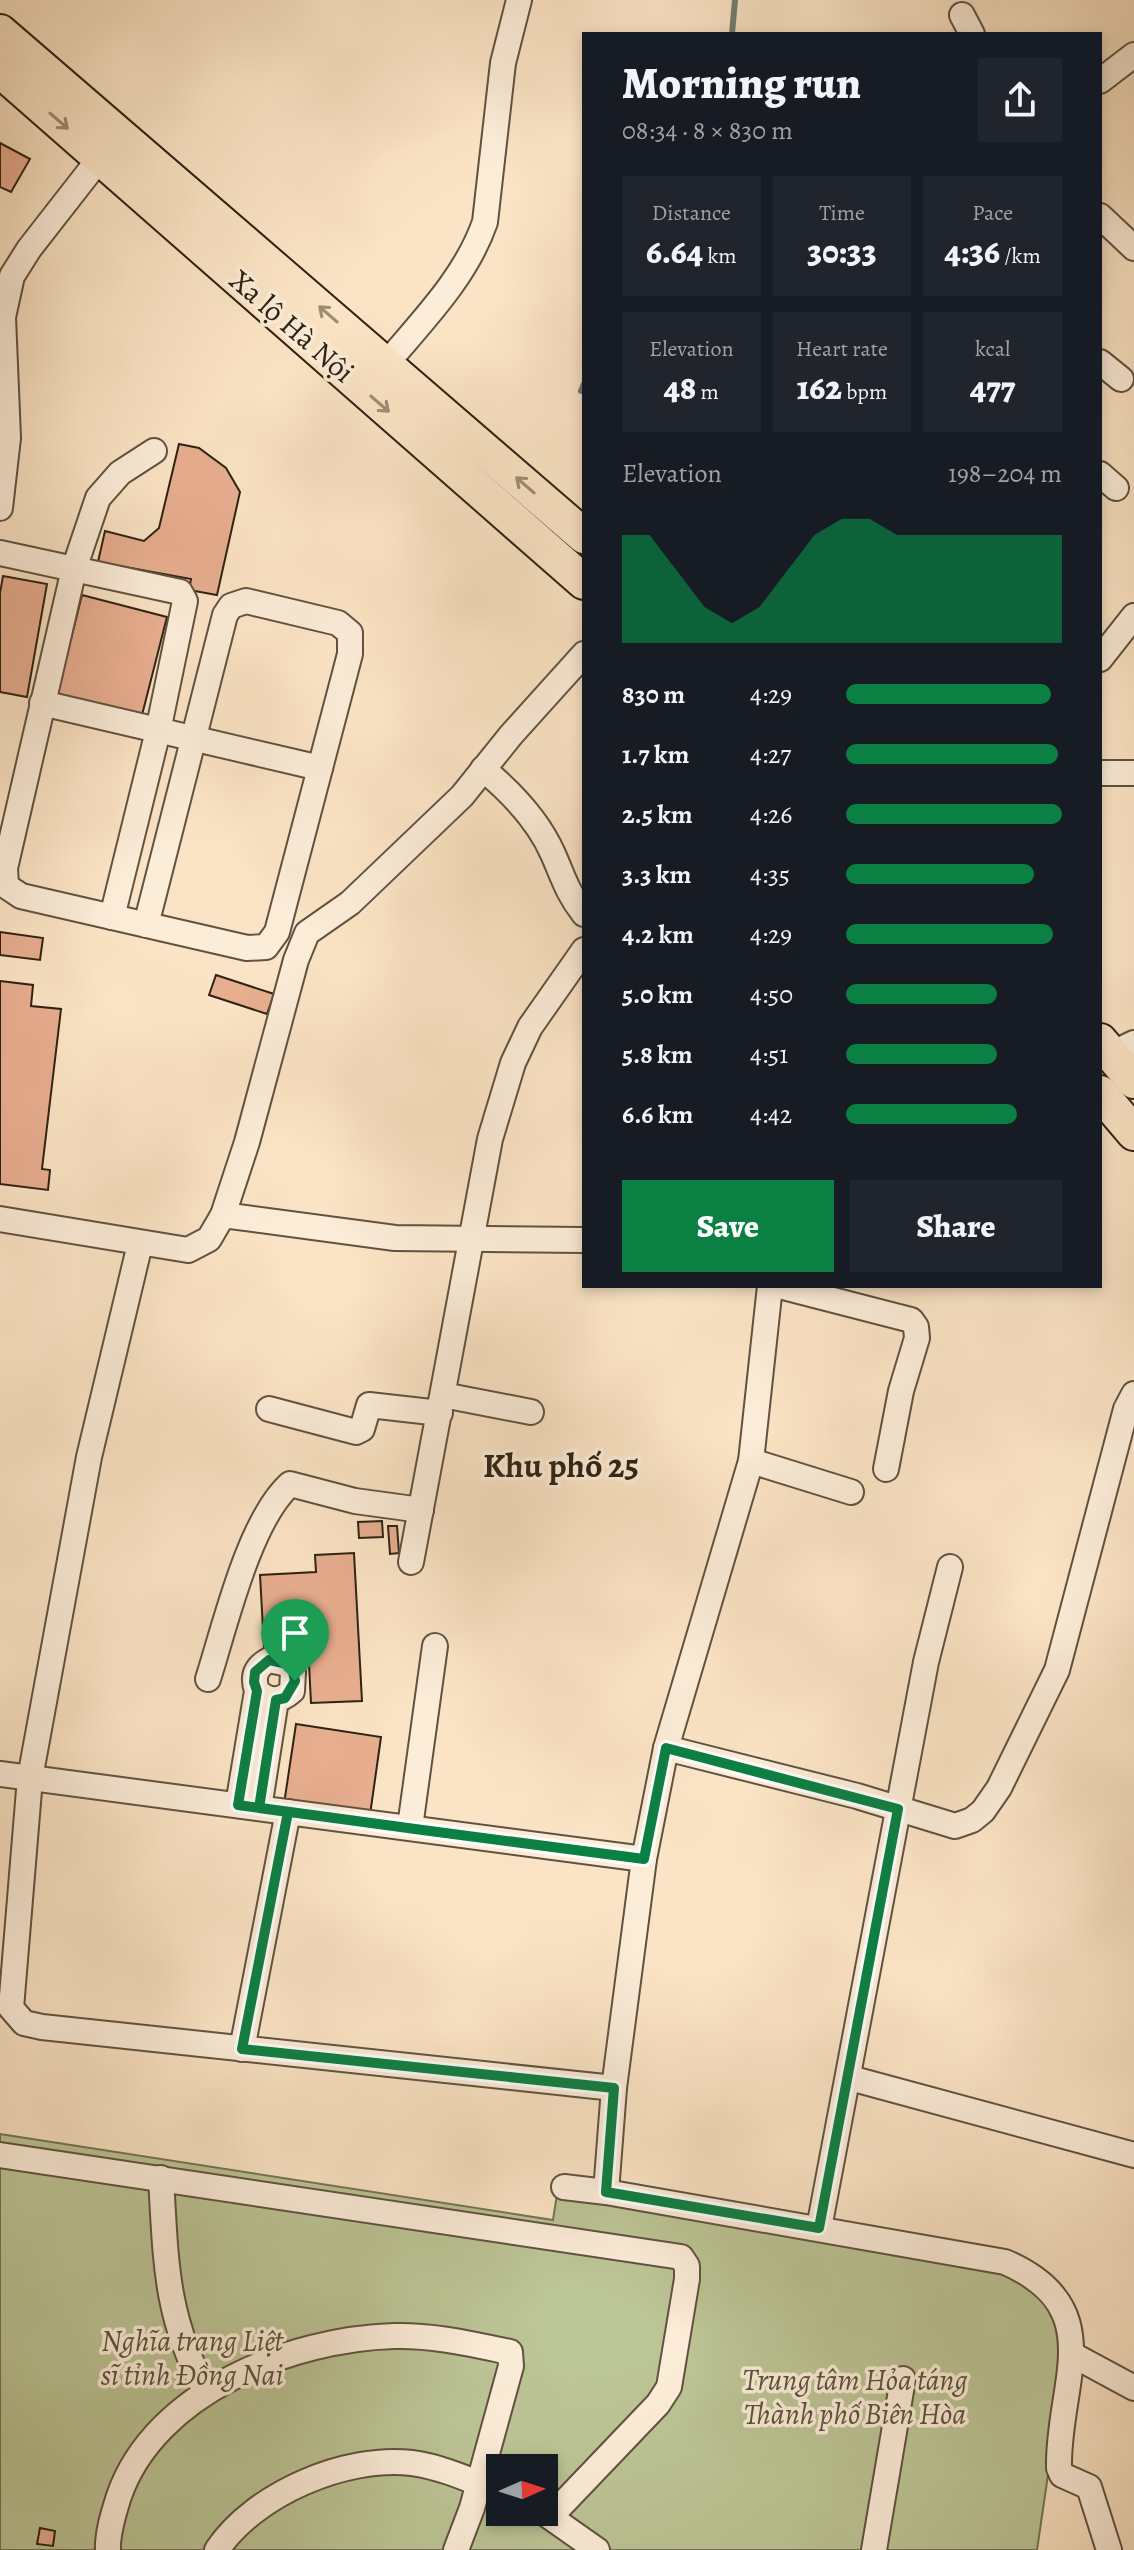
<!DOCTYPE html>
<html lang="en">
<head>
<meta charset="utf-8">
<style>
	:root { --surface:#171b24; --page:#20242c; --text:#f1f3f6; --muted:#9ea1a6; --accent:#0b8043 }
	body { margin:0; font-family:Alegreya,serif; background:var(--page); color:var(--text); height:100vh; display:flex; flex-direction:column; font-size:30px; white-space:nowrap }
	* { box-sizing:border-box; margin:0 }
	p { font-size:26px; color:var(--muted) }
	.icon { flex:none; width:44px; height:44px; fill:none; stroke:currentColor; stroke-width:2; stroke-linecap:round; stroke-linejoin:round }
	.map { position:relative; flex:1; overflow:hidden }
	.side { position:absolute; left:582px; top:32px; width:520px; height:1256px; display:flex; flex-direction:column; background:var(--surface); border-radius:0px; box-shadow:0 4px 12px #0003 }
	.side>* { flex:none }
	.needle { width:52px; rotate:87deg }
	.tools { position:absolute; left:486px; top:2454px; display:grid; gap:16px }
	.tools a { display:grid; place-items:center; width:72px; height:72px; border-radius:0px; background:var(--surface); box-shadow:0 4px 12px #0003; font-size:40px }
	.pin { position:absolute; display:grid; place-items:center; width:68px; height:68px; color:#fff; margin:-82px -34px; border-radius:50% 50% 50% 0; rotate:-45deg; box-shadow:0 0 8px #0007 }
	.pin .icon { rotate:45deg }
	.round { display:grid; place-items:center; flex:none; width:84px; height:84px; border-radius:0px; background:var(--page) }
	.summary { display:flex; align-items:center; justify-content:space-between; height:136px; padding:0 40px }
	h1 { font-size:44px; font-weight:800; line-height:60px }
	.figures { display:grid; grid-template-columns:repeat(3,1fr); gap:12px; height:136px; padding:8px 40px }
	.figures div { display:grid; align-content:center; border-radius:0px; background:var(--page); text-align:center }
	.figures b { font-size:34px; font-weight:800 }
	.figures small { font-size:22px; font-weight:400 }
	.figures p { font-size:22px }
	.chart { height:224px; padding:16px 40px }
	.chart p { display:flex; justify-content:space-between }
	.chart svg { width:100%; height:144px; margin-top:8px; fill:var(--accent); opacity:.7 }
	.button { display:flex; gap:16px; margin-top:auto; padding:16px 40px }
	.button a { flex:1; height:92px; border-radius:0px; background:var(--accent); color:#fff; font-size:32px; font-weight:800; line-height:92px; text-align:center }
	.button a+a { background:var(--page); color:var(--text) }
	ul { padding:0 40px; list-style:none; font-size:26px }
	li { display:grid; grid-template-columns:128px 96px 1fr; align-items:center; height:60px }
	li i { height:20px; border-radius:10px; background:var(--accent) }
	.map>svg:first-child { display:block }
	.green { fill:#bcc596; stroke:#747455; stroke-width:2; fill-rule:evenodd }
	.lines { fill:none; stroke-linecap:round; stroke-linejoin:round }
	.stream { stroke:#718074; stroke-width:6 }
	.building { fill:#e8ae90; stroke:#2d2214; stroke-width:2 }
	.minor-casing { stroke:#605240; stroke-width:28 }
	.highway-casing { stroke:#2d2214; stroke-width:38 }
	.minor { stroke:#fcedd9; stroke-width:24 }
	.highway { stroke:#fbe4c5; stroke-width:34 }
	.oneway { stroke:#9e8d75 }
	.route-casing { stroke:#fff; stroke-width:16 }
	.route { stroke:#0b8043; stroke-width:10 }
	.labels { text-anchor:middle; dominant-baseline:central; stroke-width:7; stroke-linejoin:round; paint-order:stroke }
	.street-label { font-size:30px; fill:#2d2214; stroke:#fcedd9 }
	.park-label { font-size:30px; font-style:italic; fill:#58533b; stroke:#fcedd9 }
	.quarter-label { font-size:34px; font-weight:bold; fill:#2d2214; stroke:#fcedd9 }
</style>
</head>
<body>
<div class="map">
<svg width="1134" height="2550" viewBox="0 0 1134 2550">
	<rect width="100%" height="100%" fill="#fbe4c5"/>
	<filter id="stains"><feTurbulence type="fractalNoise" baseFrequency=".0025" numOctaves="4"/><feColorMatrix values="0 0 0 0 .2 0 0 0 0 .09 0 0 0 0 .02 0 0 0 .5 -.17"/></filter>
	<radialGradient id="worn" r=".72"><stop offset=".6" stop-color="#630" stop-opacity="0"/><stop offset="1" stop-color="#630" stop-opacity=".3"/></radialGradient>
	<path class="green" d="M0,2134l553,86 5,-32 445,81 49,34 14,49 -29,198h-1037zM500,2468h44v44h-44z"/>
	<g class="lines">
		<g class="stream">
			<polyline points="732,34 735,0"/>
			<polyline points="581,391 584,384"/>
		</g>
	</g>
	<g class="building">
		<polygon points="0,143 30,159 11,192 0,187"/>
		<polygon points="179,444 199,448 226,468 240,492 217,595 189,590 191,579 98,562 105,531 144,541 159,528"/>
		<polygon points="3,576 47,584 27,697 0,692 0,593"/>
		<polygon points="82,595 167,617 142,715 57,694"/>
		<polygon points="0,932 43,938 40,960 0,955"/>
		<polygon points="216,975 274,994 267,1014 209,995"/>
		<polygon points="0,981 33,985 31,1006 61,1009 42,1169 50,1170 48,1190 0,1184"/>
		<polygon points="382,1521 383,1537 359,1538 358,1522"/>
		<polygon points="388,1526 397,1526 399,1553 390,1554"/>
		<polygon points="354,1553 362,1701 311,1703 308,1645 264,1647 260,1575 316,1572 315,1555"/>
		<polygon points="296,1724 381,1737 370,1815 284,1804"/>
		<polygon points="40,2528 55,2531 53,2546 37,2544"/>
	</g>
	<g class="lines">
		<g class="minor-casing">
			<g id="minor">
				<polyline points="962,15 972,34"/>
				<polyline points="1100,81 1134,55"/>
				<polyline points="1100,216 1134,248"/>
				<polyline points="1100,362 1121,379"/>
				<path d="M386,364c37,-44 80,-87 99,-142l18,-159 16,-63"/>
				<polyline points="1100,474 1116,488"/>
				<polyline points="0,508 8,438 3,317 12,276 29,249 100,158"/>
				<polyline points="0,553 180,592 185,601 158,731 112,917"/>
				<polyline points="1100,659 1134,616"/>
				<polyline points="42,703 320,768"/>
				<path d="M483,769c28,23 55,51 70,85 11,25 14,38 31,60"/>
				<polyline points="1100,773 1134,773"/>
				<polyline points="146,925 225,615 231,606 246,601 338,623 350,633 350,654 277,932 266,947 247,948 21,896 6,886 5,868 74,569 98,498 120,473 154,451"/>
				<polyline points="1111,1054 1134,1043"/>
				<polyline points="223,1215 247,1142 296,960 307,933 350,903 462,796 511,735 584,654"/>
				<polyline points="0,1219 188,1250 209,1239 223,1215 395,1238 584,1240"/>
				<polyline points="140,1244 89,1457 30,1778 11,2008 24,2023 42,2027 614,2088"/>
				<path d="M770,1286l-19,175 -85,287 -22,111 -30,229 -8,104 399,70c106,46 52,122 54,206l3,7 27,12 20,63"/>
				<polyline points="779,1286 911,1320 916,1327 917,1338 901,1391 886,1469"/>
				<polyline points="443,1395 531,1412"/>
				<polyline points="269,1409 356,1432 362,1429 369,1405 440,1413"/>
				<polyline points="751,1461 851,1492"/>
				<polyline points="411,1562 490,1139 513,1063 530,1027 584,950"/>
				<path d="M208,1679c17,-53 41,-158 82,-195l65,17 66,9"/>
				<polyline points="666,1748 857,1796 955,1826 972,1820 983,1811 999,1788 1057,1670 1126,1409 1134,1394"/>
				<polyline points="0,1774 644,1859"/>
				<path d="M238,1805l19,-114c-5,-15 -1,-24 12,-31l19,4 5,8 -1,19c-12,11 -23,11 -35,0"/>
				<polyline points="259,1808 276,1700"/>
				<polyline points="410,1827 435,1646"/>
				<polyline points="242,2049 288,1812"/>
				<polyline points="850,2078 1134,2155"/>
				<polyline points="0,2155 681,2257 687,2266 687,2279 669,2387 658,2404 551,2516"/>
				<path d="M161,2178c5,84 4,138 45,214"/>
				<polyline points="564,2187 606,2192"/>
				<polyline points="819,2228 926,1662 950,1567"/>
				<polyline points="1073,2355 1134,2388"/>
				<polyline points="543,2512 597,2550"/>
				<path d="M108,2550c-1,-17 6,-38 11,-54 36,-104 172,-157 275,-160 40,-1 77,8 116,16l1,14 -39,142 -16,42"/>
				<path d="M217,2550c37,-56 129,-95 195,-87 30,4 60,18 88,29"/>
				<polyline points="874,2550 903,2379"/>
			</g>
		</g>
		<g class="highway-casing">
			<g id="highway">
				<polyline points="0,32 584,536"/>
				<polyline points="0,70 584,582"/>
				<polyline points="1100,1041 1134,1081"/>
				<polyline points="1100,1093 1134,1133"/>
			</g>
		</g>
		<use href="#minor" class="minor"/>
		<use href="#highway" class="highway"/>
	</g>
	<defs><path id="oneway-shaft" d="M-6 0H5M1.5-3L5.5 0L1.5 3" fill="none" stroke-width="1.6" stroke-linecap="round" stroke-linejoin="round" transform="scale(2)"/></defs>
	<g class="oneway">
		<use href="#oneway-shaft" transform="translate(59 121) rotate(41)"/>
		<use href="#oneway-shaft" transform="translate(328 314) rotate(-139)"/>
		<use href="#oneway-shaft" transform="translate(380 404) rotate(41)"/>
		<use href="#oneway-shaft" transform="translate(525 485) rotate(-139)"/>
	</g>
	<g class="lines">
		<g class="route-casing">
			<path id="route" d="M295,1681l-10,17 -9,2 -17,108 29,4 -46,237 372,39 -8,104 213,36 79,-419 -232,-61 -22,111c-135,-18 -271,-35 -406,-54l19,-114 -3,-9 1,-10 14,-12 19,4 5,8 2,9"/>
		</g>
		<use href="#route" class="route"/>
	</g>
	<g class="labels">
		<g class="street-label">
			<text transform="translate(292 326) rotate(41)">Xa lộ Hà Nội</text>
		</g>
		<g class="park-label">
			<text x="192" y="2341">Nghĩa trang Liệt<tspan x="192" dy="34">sĩ tỉnh Đồng Nai</tspan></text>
			<text x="855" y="2380">Trung tâm Hỏa táng<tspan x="855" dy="34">Thành phố Biên Hòa</tspan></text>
		</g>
		<g class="quarter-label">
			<text x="561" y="1465">Khu phố 25</text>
		</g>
	</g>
	<rect width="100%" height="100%" filter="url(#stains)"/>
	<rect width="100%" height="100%" fill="url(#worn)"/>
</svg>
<div class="tools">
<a><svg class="needle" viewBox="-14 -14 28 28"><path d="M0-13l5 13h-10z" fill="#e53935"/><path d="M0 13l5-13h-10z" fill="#9ea1a6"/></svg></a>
</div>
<div class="pin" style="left:295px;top:1681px;background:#1e9e55"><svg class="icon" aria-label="arrive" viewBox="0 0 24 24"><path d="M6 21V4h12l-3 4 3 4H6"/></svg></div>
<section class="side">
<div class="summary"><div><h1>Morning run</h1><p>08:34 · 8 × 830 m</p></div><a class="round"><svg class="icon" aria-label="share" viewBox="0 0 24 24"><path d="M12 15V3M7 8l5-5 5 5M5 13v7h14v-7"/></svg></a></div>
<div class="figures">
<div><p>Distance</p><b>6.64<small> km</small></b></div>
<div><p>Time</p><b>30:33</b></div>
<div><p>Pace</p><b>4:36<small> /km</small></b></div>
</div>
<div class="figures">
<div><p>Elevation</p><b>48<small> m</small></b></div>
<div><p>Heart rate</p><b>162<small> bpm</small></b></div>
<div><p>kcal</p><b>477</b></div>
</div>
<div class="chart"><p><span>Elevation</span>198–204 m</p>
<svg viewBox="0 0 160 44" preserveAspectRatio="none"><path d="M0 44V11L10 11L20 22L30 33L40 38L50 33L60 22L70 11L80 6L90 6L100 11L110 11L120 11L130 11L140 11L150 11L160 11V44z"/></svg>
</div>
<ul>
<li><b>830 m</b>4:29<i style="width:95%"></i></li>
<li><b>1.7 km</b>4:27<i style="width:98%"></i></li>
<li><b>2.5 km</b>4:26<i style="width:100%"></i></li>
<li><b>3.3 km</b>4:35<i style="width:87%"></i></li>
<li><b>4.2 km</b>4:29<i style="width:96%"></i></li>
<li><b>5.0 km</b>4:50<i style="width:70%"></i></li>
<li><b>5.8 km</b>4:51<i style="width:70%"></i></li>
<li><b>6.6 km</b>4:42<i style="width:79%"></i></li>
</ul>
<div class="button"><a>Save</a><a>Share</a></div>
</section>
</div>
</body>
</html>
